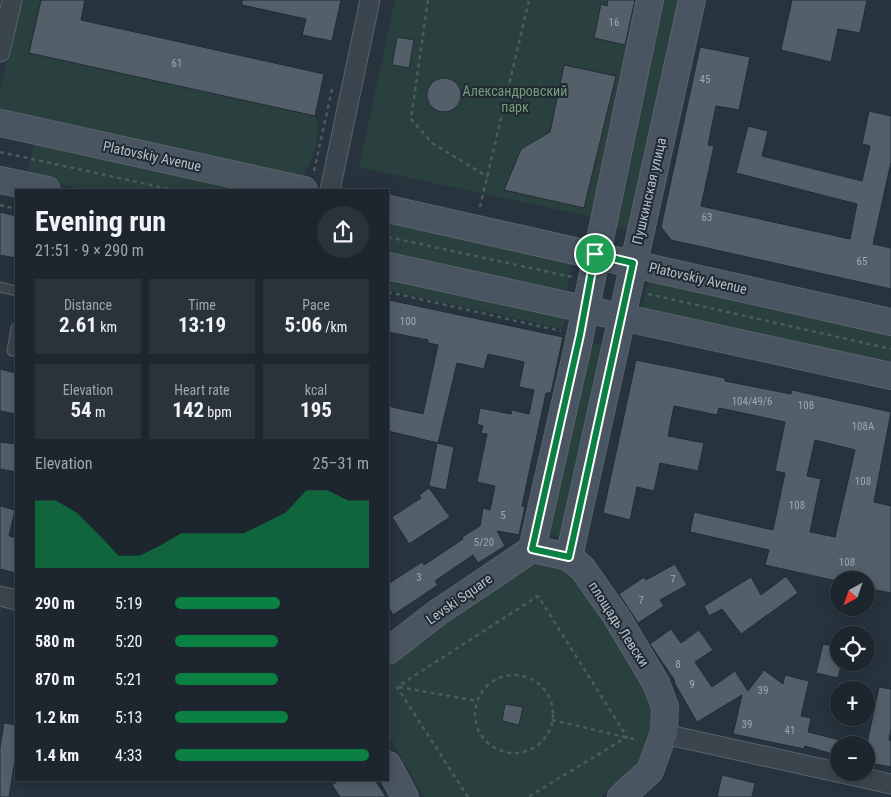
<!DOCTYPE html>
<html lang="en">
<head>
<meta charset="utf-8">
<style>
	:root { --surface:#1d262e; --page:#2a323a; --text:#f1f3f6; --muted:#a0a5aa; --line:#3b434a; --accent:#0b8043 }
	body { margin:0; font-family:"Roboto Condensed",sans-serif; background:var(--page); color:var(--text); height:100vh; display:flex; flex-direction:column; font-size:19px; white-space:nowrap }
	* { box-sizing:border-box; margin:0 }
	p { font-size:16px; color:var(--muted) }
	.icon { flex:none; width:28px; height:28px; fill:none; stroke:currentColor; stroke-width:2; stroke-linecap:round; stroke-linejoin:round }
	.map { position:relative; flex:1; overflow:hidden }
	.side { position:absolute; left:15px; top:189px; width:374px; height:592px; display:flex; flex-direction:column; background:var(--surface); border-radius:0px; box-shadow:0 2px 12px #0003,0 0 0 1px var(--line) }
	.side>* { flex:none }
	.needle { width:32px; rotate:220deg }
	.fabs { position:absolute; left:830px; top:571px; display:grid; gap:10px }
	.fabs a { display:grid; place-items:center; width:45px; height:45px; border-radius:50%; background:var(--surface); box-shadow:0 2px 12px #0003,0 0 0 1px var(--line); font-size:25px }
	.pin { position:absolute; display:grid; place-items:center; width:42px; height:42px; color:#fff; margin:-21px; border:2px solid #fff; border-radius:50%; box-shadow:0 1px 5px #0007 }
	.round { display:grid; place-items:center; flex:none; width:52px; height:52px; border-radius:26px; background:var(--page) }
	.headline { display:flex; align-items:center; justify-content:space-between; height:85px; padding:0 20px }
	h1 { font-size:28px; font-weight:700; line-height:38px }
	.metrics { display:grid; grid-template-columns:repeat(3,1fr); gap:8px; height:85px; padding:5px 20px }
	.metrics div { display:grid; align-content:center; border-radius:0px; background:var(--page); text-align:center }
	.metrics b { font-size:21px; font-weight:700 }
	.metrics small { font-size:14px; font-weight:400 }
	.metrics p { font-size:14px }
	.chart { height:140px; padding:10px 20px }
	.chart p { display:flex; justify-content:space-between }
	.chart svg { width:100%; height:90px; margin-top:5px; fill:var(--accent); opacity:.7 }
	ul { padding:0 20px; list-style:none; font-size:16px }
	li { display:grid; grid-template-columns:80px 60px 1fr; align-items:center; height:38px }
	li i { height:12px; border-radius:6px; background:var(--accent) }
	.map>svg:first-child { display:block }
	.green { fill:#2a403f }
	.building { fill:#53606a; stroke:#222c34; fill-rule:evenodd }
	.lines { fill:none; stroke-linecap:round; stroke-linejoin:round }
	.lane-casing { stroke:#59636b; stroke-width:11 }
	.street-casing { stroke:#59636b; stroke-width:21 }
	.secondary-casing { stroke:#59636b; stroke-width:28 }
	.path { stroke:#495c5c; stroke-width:2.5; stroke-dasharray:4 4; stroke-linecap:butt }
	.lane { stroke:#3b454d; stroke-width:9 }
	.street { stroke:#3b454d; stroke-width:19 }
	.secondary { stroke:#495560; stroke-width:26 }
	.route-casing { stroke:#fff; stroke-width:10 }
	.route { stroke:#0b8043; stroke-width:6 }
	.labels { text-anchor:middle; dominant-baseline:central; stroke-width:4; stroke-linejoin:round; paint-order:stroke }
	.number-label { font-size:11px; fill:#9ea8b0 }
	.park-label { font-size:14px; fill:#789c7b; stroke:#202a32 }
	.street-label { font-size:14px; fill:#b7c0c8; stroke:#202a32 }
</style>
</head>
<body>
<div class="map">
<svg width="891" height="797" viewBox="0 0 891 797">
	<rect width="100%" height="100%" fill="#27333d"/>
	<g class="green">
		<path d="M18,0h23l-12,53 286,63c7,14 -2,46 -11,59l-9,2 -295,-64v-20z"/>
		<polygon points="395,0 639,0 591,217 359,167"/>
		<polygon points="658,0 685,0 633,231 610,226"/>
		<polygon points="35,139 273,190 87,190 26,177"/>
		<polygon points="388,214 574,254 565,299 388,260"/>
		<polygon points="388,278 565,317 563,329 388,290"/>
		<polygon points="648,281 891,336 891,364 642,308"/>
		<polygon points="583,341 608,346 565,539 540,533"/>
		<polygon points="539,564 561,568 575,578 656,704 657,716 645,752 635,771 601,797 424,797 388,735 388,665 518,571"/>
	</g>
	<g class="building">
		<polygon points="41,0 85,0 81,20 324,74 315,116 29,53"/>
		<polygon points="242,0 341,0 332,41 302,35 306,19 242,5"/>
		<polygon points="608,0 635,0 625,45 594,38 601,4 607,6"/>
		<polygon points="792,0 867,0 860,33 838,29 831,62 781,50"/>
		<polygon points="397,37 414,40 409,68 392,65"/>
		<polygon points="700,47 750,57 739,110 716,106 708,145 714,146 701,206 850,239 857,204 736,173 748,126 768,131 762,156 862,181 870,146 862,144 869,111 891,116 891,162 873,244 891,248 891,289 671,240 661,227"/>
		<polygon points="564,65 616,76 584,208 504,190 521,149 550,132"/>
		<circle cx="444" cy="95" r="17"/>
		<polygon points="0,212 16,216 16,258 0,255"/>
		<polygon points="389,300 563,337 551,393 546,393 522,506 525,507 519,535 497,531 505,546 478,563 473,555 435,581 438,585 393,615 388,606 388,584 422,562 424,565 463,539 462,537 480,526 483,508 490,510 495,486 477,482 487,434 481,433 483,426 477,424 480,408 511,414 512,410 529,414 534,390 519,387 524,362 488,354 484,369 457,363 438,443 388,431 388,406 423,414 438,345 428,343 428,340 388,332"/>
		<path d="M636,360l89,18v3l66,13 1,-4 99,22 -17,90 17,4v87l-25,-5v-8h-34l-67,-15 4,-15 -79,-18 4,-20 79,18 12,-57 -10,-2 10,-49 -66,-14 -2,7 -43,-9 -6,30 36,7 -6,28 -38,-8 -6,28 -17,-4 -7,33 -27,-7zM815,440l40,10 -20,87 -25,-5 11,-53 -14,-3z"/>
		<polygon points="0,369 16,373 16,414 0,411"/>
		<polygon points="0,442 16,444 16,472 0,469"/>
		<polygon points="437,443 454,447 446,490 429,486"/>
		<polygon points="429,488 450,517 409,544 392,517 421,498 419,495"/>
		<polygon points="0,506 15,510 9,536 16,538 16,573 0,569"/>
		<polygon points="675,564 687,585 660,600 664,606 638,623 619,594 644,577 646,580"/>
		<polygon points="786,576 798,593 741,634 722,609 709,616 704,606 751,577 761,595"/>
		<polygon points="671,629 681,643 699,630 713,650 695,662 712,687 735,671 748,691 764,670 783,684 785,675 809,681 801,716 811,718 808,732 840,740 836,755 805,746 804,749 733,734 742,695 697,722 674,682 675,681 650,644"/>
		<polygon points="823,644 839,647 839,662 842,662 838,678 816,673"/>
		<polygon points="879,687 891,689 891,729 889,740 891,741 891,767 866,762 866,748"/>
		<polygon points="505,704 523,707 519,725 502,721"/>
		<polygon points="4,723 16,725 16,754 9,797 0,797 0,747"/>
		<polygon points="722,775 755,783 752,797 717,797"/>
		<polygon points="339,780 375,780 386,797 340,797 332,785"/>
	</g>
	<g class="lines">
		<g class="lane-casing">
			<g id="lane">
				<polyline points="0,287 16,291"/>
				<polyline points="12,351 16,328"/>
			</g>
		</g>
		<g class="street-casing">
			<g id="street">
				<polyline points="0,52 12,0"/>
				<polyline points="330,190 370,0"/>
				<polyline points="0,596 16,600"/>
				<polyline points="664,734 891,784"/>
			</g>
		</g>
		<g class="secondary-casing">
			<g id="secondary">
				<polyline points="0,123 304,190"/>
				<polyline points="0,180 47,190"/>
				<polyline points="388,209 891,322"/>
				<polyline points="388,266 891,376"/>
				<polyline points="532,549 577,350 650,0"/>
				<polyline points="569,557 692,0"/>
				<polyline points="388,651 437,613 532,549 569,557 583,569 616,616 656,683 665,707 664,732 650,771 621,797"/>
				<polyline points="388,765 405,797"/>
			</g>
		</g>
		<g class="path">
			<polyline points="428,0 411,119 432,143 488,177"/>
			<polyline points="0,152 174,190"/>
			<polyline points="314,171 333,85"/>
			<polyline points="0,205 16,209"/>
			<polyline points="480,207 529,0"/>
			<polyline points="388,237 572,277"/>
			<polyline points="388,292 561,331"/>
			<polyline points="648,294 891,349"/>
			<circle cx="514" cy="714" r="39"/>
			<polyline points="399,687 477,701"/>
			<polyline points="552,720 638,740"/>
			<polyline points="468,797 397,687 538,596 627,737 528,797"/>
		</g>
		<use href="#lane" class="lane"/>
		<use href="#street" class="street"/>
		<use href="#secondary" class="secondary"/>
	</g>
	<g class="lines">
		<g class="route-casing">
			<polygon id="route" points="595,254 633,263 569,557 532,549 580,335"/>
		</g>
		<use href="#route" class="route"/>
	</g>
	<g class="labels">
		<g class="number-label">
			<text x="614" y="22">16</text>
			<text x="177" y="63">61</text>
			<text x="705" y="79">45</text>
			<text x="707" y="217">63</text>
			<text x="862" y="261">65</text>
			<text x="408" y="321">100</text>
			<text x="752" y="401">104/49/6</text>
			<text x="806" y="405">108</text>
			<text x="863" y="426">108А</text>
			<text x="863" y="481">108</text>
			<text x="797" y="505">108</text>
			<text x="503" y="515">5</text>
			<text x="484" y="542">5/20</text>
			<text x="847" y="562">108</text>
			<text x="419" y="577">3</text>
			<text x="673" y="579">7</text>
			<text x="641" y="600">7</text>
			<text x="678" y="664">8</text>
			<text x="692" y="684">9</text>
			<text x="763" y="690">39</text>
			<text x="747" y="724">39</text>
			<text x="790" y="730">41</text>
		</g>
		<g class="park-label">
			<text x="515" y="91">Александровский<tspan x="515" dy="16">парк</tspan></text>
		</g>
		<g class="street-label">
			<text transform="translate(152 156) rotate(12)">Platovskiy Avenue</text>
			<text transform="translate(649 191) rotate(-77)">Пушкинская улица</text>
			<text transform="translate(698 278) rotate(13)">Platovskiy Avenue</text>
			<text transform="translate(459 599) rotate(-35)">Levski Square</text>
			<text transform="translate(619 624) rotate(57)">площадь Левски</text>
		</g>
	</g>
</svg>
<div class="fabs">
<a><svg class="needle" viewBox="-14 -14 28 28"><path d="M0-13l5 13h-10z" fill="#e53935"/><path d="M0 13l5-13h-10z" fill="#a0a5aa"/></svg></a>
<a><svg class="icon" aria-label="locate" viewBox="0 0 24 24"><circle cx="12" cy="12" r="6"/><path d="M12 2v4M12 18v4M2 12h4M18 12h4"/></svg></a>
<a>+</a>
<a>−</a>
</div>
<div class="pin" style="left:595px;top:254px;background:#1e9e55"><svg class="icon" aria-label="arrive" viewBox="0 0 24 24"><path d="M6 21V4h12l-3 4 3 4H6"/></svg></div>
<section class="side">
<div class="headline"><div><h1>Evening run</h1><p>21:51 · 9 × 290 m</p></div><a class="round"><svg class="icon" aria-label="share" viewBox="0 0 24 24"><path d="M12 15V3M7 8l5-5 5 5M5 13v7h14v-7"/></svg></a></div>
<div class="metrics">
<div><p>Distance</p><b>2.61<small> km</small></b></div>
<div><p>Time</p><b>13:19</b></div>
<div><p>Pace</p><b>5:06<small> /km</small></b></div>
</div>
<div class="metrics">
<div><p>Elevation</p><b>54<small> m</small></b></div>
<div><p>Heart rate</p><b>142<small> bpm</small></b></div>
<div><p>kcal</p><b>195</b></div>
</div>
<div class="chart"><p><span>Elevation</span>25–31 m</p>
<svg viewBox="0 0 160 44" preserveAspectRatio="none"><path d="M0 44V11L10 11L20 17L30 27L40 38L50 38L60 33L70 27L80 27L90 27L100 27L110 22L120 17L130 6L140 6L150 11L160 11V44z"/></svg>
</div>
<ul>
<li><b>290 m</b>5:19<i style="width:54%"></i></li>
<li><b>580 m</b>5:20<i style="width:53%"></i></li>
<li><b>870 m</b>5:21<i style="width:53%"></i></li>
<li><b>1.2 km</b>5:13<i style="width:58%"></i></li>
<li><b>1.4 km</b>4:33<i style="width:100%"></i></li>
</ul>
</section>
</div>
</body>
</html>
